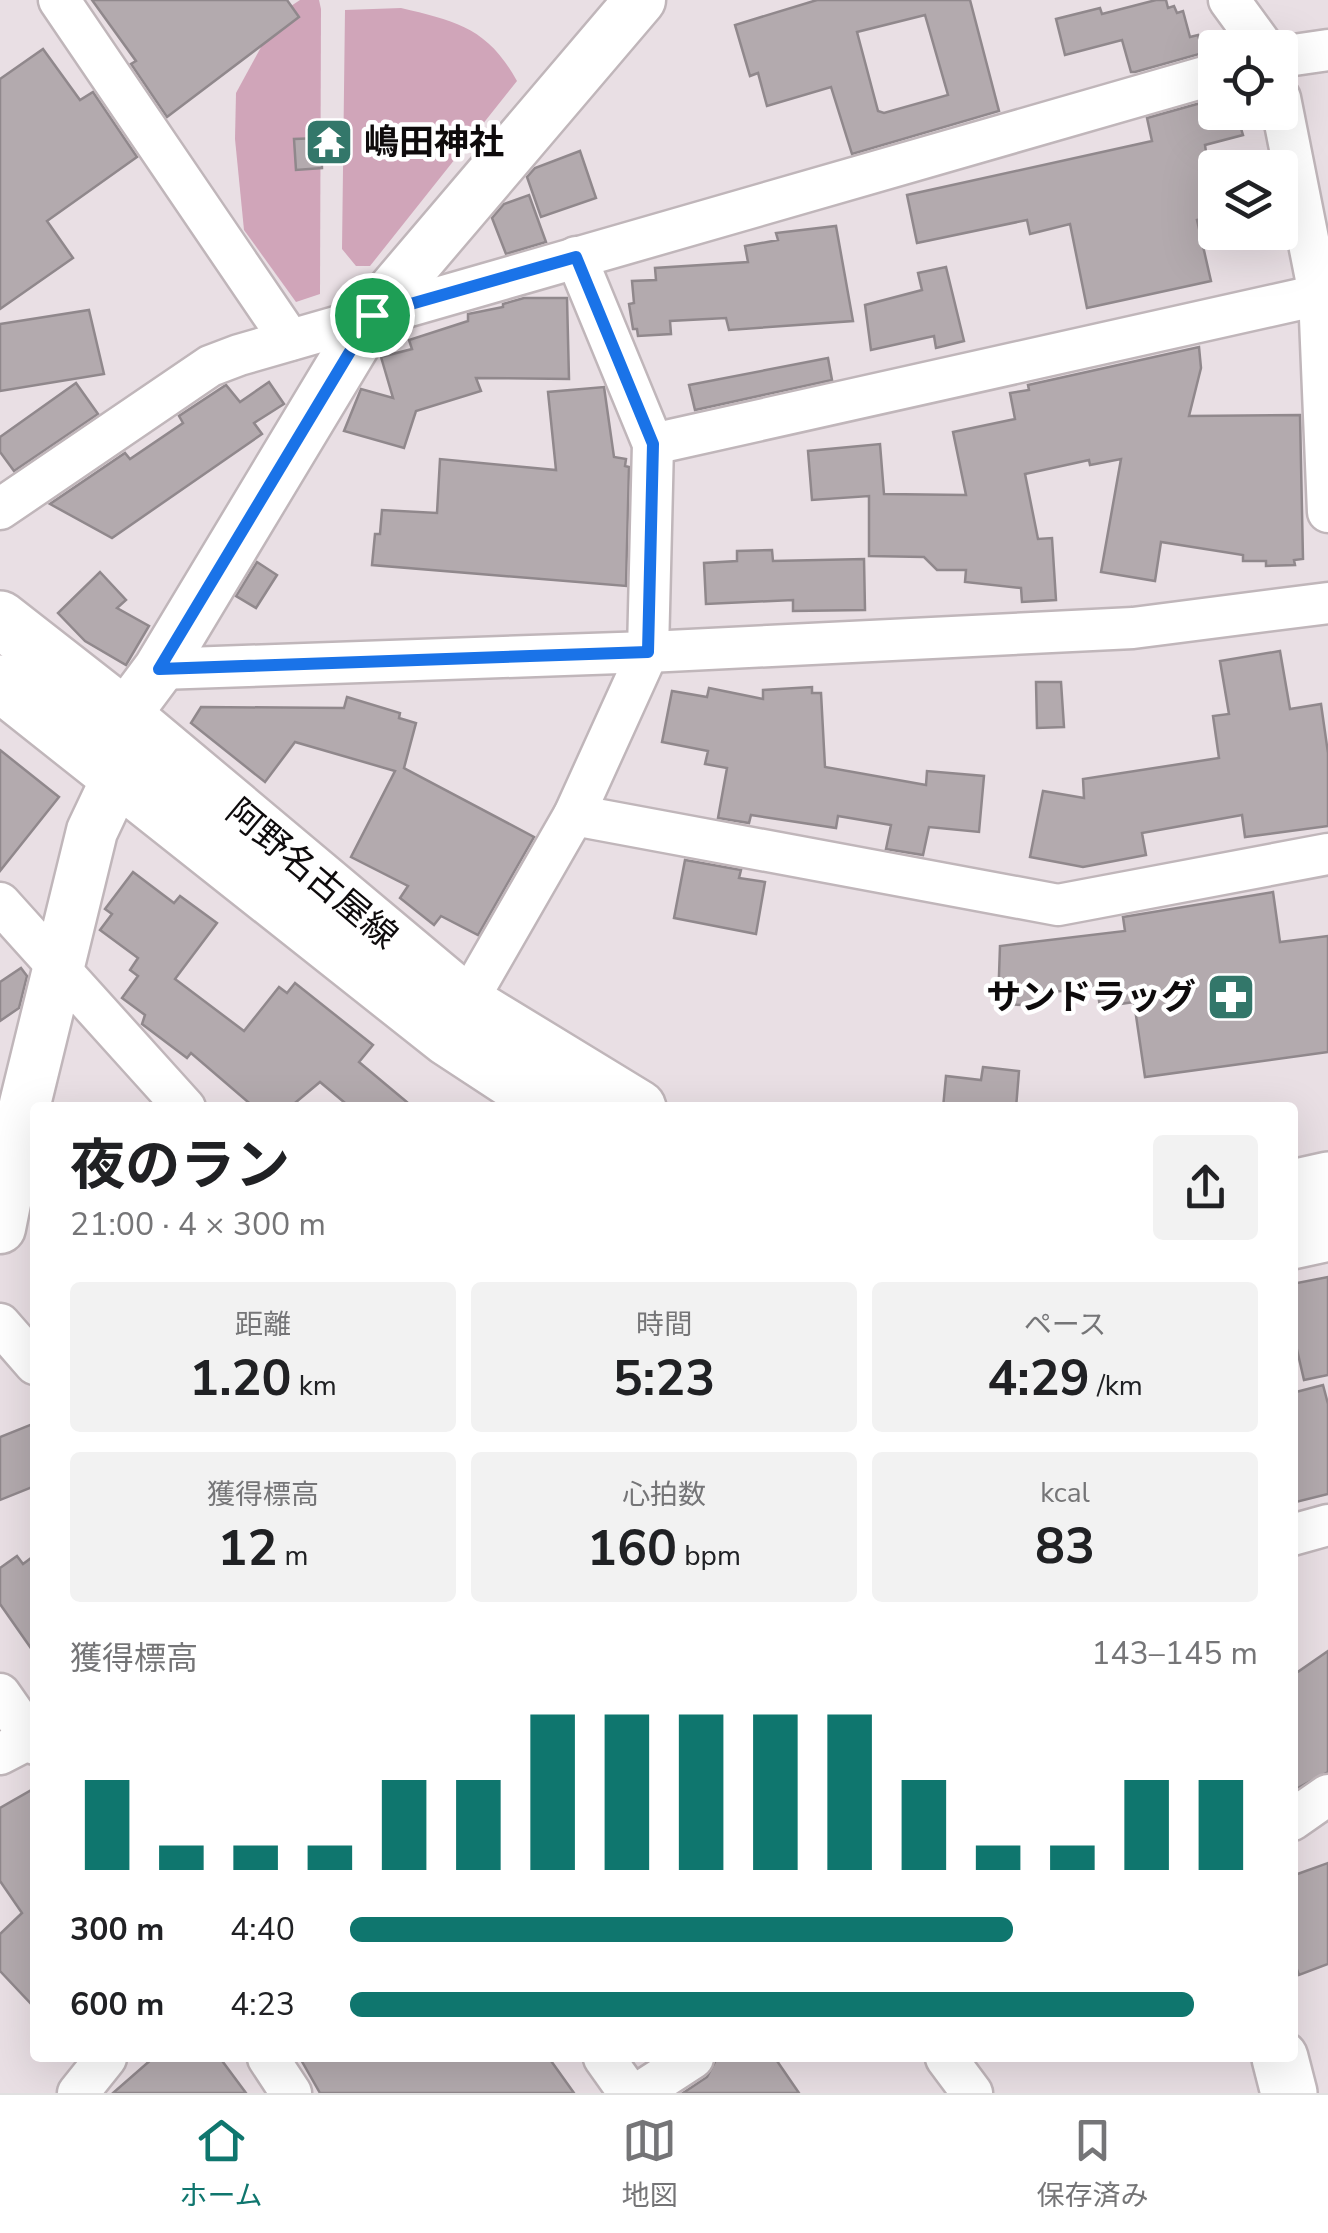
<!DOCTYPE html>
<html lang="ja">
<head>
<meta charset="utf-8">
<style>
	:root { --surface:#fff; --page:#f2f2f2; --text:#202124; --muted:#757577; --line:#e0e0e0; --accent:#0f766e }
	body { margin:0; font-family:"Nunito Sans","Noto Sans JP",sans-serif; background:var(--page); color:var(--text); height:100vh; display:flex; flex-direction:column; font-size:38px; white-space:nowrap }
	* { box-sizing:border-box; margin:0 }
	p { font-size:32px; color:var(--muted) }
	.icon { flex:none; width:55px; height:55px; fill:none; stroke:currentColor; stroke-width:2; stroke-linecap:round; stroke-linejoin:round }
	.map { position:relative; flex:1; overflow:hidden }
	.sheet { position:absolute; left:30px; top:1102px; width:1268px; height:960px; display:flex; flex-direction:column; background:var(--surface); border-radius:10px; box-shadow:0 10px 40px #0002 }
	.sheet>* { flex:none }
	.tools { position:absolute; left:1198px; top:30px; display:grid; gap:20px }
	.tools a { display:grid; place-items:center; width:100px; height:100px; border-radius:10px; background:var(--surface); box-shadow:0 10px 40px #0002; font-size:50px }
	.pin { position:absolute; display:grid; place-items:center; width:85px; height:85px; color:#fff; margin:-42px; border:5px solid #fff; border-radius:50%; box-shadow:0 2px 10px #0007 }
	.round { display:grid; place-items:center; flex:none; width:105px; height:105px; border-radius:10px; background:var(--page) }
	.head { display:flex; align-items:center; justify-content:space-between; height:170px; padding:0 40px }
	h1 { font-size:55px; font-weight:700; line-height:75px }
	.stats { display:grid; grid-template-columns:repeat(3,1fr); gap:15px; height:170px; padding:10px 40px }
	.stats div { display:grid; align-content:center; border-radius:10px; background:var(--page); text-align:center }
	.stats b { font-size:50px; font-weight:700 }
	.stats small { font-size:28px; font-weight:400 }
	.stats p { font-size:28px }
	.chart { height:280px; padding:20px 40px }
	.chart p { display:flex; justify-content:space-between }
	.chart svg { width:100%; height:180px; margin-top:10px; stroke:var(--accent); stroke-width:6 }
	ul { padding:0 40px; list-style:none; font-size:32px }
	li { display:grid; grid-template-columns:160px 120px 1fr; align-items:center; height:75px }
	li i { height:25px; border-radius:12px; background:var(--accent) }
	.menu { display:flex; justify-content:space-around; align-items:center; height:140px; border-top:2px solid var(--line); background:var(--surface); font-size:28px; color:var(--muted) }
	.menu a { display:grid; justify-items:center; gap:5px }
	.menu .active { color:var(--accent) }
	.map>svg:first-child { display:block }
	.forest { fill:#d0a5b9 }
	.building { fill:#b3aaae; stroke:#90888c; stroke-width:2.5; fill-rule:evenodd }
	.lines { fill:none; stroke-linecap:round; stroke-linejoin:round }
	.minor-casing { stroke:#c0b6ba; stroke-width:45 }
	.tertiary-casing { stroke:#c0b6ba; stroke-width:55 }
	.secondary-casing { stroke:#c0b6ba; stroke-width:60 }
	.minor { stroke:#fff; stroke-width:40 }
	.tertiary { stroke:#fff; stroke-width:50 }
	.secondary { stroke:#fff; stroke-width:55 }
	.route-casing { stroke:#fff; stroke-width:20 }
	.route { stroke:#1a73e8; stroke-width:12 }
	.labels { text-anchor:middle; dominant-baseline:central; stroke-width:9; stroke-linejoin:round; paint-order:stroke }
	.poi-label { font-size:35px; font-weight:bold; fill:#0e0b0c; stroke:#fff; text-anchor:start }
	.street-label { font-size:35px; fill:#0e0b0c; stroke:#fff }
</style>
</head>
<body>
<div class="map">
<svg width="1328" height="2093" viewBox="0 0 1328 2093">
	<rect width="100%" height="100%" fill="#e9dfe4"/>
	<g class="forest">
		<polygon points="300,0 319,0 321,9 320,294 296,302 244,230 235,139 236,93 279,14"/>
		<path d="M401,8c55,13 87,20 116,73l-147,185h-14l-14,-17 3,-239z"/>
	</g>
	<g class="building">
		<polygon points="92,0 287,0 299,17 167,117 131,64 136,61"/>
		<path d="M817,0h153l29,111 -147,43 -21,-67 -64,19 -9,-33 -8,3 -15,-51zM925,15l23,80 -64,18 -6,-2 -21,-79z"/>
		<polygon points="1156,0 1166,0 1168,8 1174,6 1177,13 1183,11 1190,37 1198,35 1203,53 1135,72 1131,72 1122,40 1065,55 1056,19 1100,8 1102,14"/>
		<polygon points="43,49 80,100 93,92 137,157 47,221 73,258 0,309 0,79"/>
		<polygon points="1215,99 1215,112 1236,112 1243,135 1205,145 1215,216 1197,220 1211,281 1087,308 1070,224 1030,234 1027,220 917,243 907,195 1152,141 1147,118"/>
		<polygon points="321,138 322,168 296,170 294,139"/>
		<polygon points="580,151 596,198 541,217 527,177 535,168"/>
		<polygon points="529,195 546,242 506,254 492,218 504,204"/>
		<polygon points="836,226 853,321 729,330 726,318 670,321 671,334 638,336 637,329 633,329 629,304 634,303 632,281 656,280 655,268 748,262 745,246 778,240 776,233"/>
		<polygon points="946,267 964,341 936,348 934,336 871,350 865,305 922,290 918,273"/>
		<polygon points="524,298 567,298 569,379 476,378 481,391 416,411 404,448 344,431 361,389 393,398 381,357 412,349 409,340 468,321 468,314 503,307 503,304"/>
		<polygon points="89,310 104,374 0,391 0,324"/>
		<polygon points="1199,347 1201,368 1189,416 1300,415 1303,559 1294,560 1295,565 1266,566 1266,561 1243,561 1243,555 1161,542 1155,581 1101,572 1121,459 1090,465 1089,460 1025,474 1038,539 1052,538 1056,600 1022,602 1021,588 965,582 966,570 937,570 924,557 869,556 869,496 812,500 808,451 880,444 884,494 966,495 953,432 1015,419 1010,393 1029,390 1028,385"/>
		<polygon points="828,358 832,380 695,410 689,385"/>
		<polygon points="269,382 284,404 254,423 262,434 112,538 50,504 125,453 130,459 183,423 179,416 226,385 240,402"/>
		<polygon points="76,383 98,414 14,471 0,452 0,437"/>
		<polygon points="604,387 614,457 626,459 625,466 629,467 626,586 372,565 375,534 380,534 382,510 437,513 440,459 556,470 548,392"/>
		<polygon points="772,550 773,561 864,559 865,610 793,611 793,600 706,604 704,563 737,561 737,551"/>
		<polygon points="257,562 277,575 256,608 236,596"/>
		<polygon points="100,572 126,600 117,608 149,626 126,665 85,641 58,613"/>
		<polygon points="1280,651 1290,709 1321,704 1328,753 1328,826 1245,837 1242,815 1142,833 1146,855 1083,867 1030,857 1043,791 1084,798 1083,779 1219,758 1213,716 1229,714 1220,661"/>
		<polygon points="1036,682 1061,682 1064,727 1037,728"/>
		<polygon points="812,687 812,693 821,693 825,767 926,785 927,771 984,776 979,832 929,827 923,855 886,849 891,825 838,816 836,828 751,815 749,823 718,818 727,768 705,764 708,751 662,742 672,691 707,697 709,688 763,699 763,690"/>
		<polygon points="347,697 400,713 399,718 416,723 404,768 534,837 478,935 441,916 434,925 400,898 408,886 351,857 395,771 295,742 265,782 191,723 201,707 344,708"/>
		<polygon points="0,750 59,797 0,871"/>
		<polygon points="685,860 741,870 739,878 765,882 756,934 674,918"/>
		<polygon points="133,872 174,903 180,896 217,923 175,979 244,1031 279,987 287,993 295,983 373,1045 359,1062 414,1108 351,1108 320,1082 289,1108 255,1108 191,1053 187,1058 142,1024 145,1015 122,998 138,976 130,970 138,958 100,930 112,914 105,909"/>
		<polygon points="1273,892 1280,942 1328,936 1328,1052 1145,1077 1134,1002 1100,1007 1097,987 1044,993 1044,1006 998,1004 1000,946 1125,931 1123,917"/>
		<polygon points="21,968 27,976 19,1008 0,1021 0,982"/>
		<polygon points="983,1067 1019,1071 1016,1108 943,1108 946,1076 981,1080"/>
		<polygon points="1328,1277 1328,1375 1304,1380 1292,1328 1292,1284"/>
		<polygon points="1323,1385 1328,1404 1328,1494 1292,1503 1292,1393"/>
		<polygon points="35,1423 35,1486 0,1500 0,1437"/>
		<polygon points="35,1555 35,1654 0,1604 0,1568 17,1556 23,1564"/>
		<polygon points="1328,1651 1328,1772 1292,1791 1292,1676"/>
		<polygon points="35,1788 35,2008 0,1971 0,1934 22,1913 0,1881 0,1808"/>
		<polygon points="1328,1863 1328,1964 1299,1975 1292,1956 1292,1876"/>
		<polygon points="153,2058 220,2058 246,2093 113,2093"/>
		<polygon points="300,2058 549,2058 574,2093 320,2093"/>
		<polygon points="717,2058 775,2058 799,2093 683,2093 707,2077"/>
	</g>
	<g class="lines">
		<g class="minor-casing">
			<g id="minor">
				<polyline points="59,0 290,340"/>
				<polyline points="1229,0 1264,48"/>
				<polyline points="1280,57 1328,50"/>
				<polyline points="1280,98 1319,294 1328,512"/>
				<polyline points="653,444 1328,293"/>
				<polyline points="0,509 210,366 239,355 1215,74"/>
				<polyline points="159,669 648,652 1133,628 1328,603"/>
				<polyline points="574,815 1058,905 1328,854"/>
				<polyline points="0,903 185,1108"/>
				<polyline points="466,1003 574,815 648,652 653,444 576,257"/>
				<polyline points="0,1324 35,1364"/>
				<polyline points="1292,1535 1328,1525"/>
				<polyline points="0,1694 35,1744"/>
				<polyline points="0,1754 31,1738"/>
				<polyline points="1292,1820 1328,1795"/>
				<polyline points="268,2058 291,2093"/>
				<polyline points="604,2058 629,2093"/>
				<polyline points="946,2058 972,2093"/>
				<polyline points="78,2093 106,2058"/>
				<polyline points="639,2093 693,2058"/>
			</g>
		</g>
		<g class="tertiary-casing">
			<polyline id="tertiary" points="0,1228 25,1104 92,831 118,776 124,716 159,669 372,315 640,0"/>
		</g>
		<g class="secondary-casing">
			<g id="secondary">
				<polyline points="0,619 124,716 466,1003 638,1108"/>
				<polyline points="0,683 448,1038 555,1108"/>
				<polyline points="1292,1188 1328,1180"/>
				<polyline points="1292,1241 1328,1233"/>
				<polyline points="1280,2058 1289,2093"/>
			</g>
		</g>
		<use href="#minor" class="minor"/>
		<use href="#tertiary" class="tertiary"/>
		<use href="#secondary" class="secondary"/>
	</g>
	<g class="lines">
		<g class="route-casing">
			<polygon id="route" points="576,257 653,444 648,652 159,669 372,315"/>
		</g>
		<use href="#route" class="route"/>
	</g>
	<defs>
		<g id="temple-square" transform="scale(2.5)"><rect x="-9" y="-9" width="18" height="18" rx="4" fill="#33776a" stroke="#fff"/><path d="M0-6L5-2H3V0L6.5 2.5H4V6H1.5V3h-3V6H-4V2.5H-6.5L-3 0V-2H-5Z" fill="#fff"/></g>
		<g id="pharmacy-square" transform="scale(2.5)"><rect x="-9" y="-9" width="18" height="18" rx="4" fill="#33776a" stroke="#fff"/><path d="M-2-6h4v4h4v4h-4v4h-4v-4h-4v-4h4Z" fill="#fff"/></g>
	</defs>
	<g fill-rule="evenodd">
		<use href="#temple-square" x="329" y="142"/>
		<use href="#pharmacy-square" x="1231" y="997"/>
	</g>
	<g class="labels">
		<g class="poi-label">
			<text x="364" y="142">嶋田神社</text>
			<text x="1196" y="997" text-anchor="end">サンドラッグ</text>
		</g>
		<g class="street-label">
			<text transform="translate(312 874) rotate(40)">阿野名古屋線</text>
		</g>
	</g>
</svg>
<div class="tools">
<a><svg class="icon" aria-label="locate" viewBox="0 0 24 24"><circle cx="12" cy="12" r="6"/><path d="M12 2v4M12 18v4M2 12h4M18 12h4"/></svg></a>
<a><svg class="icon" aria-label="layers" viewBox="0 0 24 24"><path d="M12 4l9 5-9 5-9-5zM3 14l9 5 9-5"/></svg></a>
</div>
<div class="pin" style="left:372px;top:315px;background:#1e9e55"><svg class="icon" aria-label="arrive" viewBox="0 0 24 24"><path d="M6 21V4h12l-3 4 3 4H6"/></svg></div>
<section class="sheet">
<div class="head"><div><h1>夜のラン</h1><p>21:00 · 4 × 300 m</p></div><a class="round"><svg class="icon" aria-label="share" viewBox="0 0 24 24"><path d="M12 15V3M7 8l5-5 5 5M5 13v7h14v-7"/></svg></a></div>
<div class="stats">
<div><p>距離</p><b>1.20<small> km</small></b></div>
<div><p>時間</p><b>5:23</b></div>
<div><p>ペース</p><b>4:29<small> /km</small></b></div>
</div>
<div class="stats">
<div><p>獲得標高</p><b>12<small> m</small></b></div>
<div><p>心拍数</p><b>160<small> bpm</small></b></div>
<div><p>kcal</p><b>83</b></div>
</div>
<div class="chart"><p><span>獲得標高</span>143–145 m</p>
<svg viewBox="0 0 160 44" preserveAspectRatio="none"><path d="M5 44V22M15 44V38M25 44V38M35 44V38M45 44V22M55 44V22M65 44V6M75 44V6M85 44V6M95 44V6M105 44V6M115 44V22M125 44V38M135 44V38M145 44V22M155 44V22"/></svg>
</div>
<ul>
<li><b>300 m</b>4:40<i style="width:73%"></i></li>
<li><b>600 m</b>4:23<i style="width:93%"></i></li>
</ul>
</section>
</div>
<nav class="menu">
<a class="active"><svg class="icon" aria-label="home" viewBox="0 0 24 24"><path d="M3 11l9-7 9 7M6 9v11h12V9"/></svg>ホーム</a>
<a><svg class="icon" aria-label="map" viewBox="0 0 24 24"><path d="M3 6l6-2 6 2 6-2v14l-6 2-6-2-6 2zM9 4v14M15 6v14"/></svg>地図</a>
<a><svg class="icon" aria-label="saved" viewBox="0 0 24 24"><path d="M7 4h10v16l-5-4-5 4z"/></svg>保存済み</a>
</nav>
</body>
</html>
